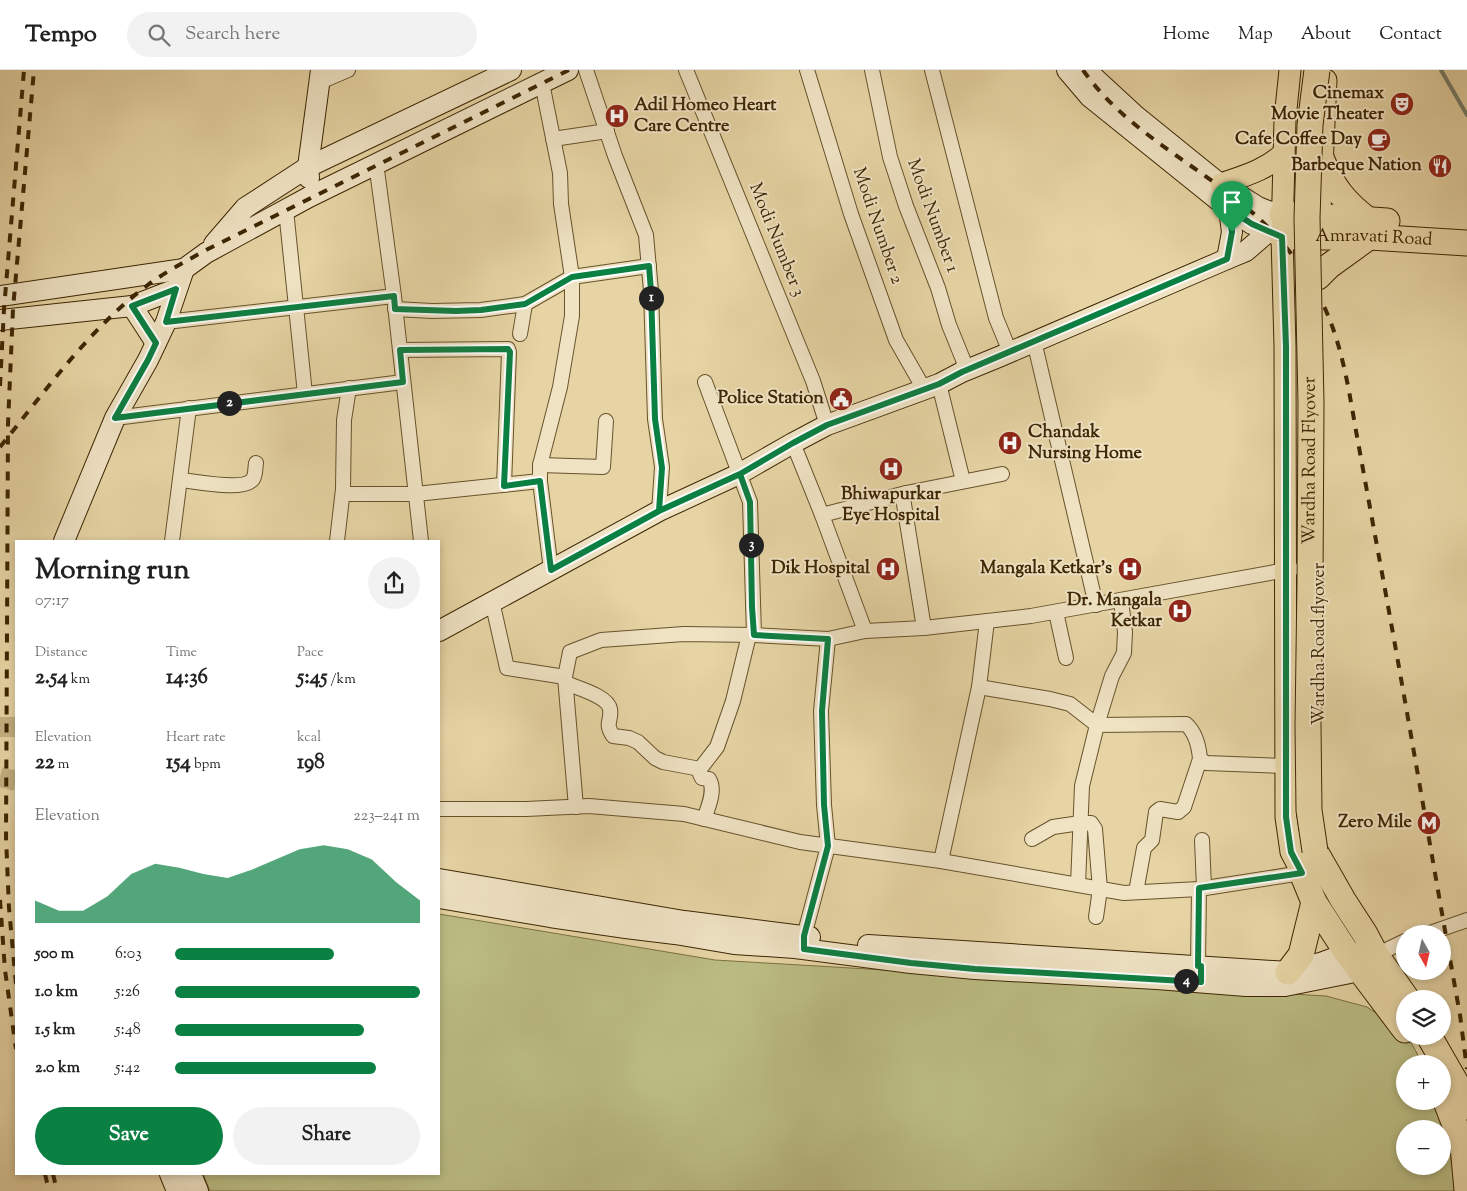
<!DOCTYPE html>
<html lang="en">
<head>
<meta charset="utf-8">
<style>
	:root { --surface:#fff; --page:#f2f2f2; --text:#222; --muted:#767676; --line:#e0e0e0; --accent:#0b8043 }
	body { margin:0; font-family:"Sorts Mill Goudy",serif; background:var(--page); color:var(--text); height:100vh; display:flex; flex-direction:column; font-size:19px; white-space:nowrap }
	* { box-sizing:border-box; margin:0 }
	p { font-size:16px; color:var(--muted) }
	.icon { flex:none; width:28px; height:28px; fill:none; stroke:currentColor; stroke-width:2; stroke-linecap:round; stroke-linejoin:round }
	.map { position:relative; flex:1; overflow:hidden }
	.drawer { position:absolute; left:15px; top:470px; width:425px; height:635px; display:flex; flex-direction:column; background:var(--surface); border-radius:0px; box-shadow:0 2px 8px #0003 }
	.drawer>* { flex:none }
	.needle { width:32px; rotate:172deg }
	.buttons { position:absolute; left:1396px; top:855px; display:grid; gap:10px }
	.buttons a { display:grid; place-items:center; width:55px; height:55px; border-radius:50%; background:var(--surface); box-shadow:0 2px 8px #0003; font-size:25px }
	.pin { position:absolute; display:grid; place-items:center; width:42px; height:42px; color:#fff; margin:-51px -21px; border-radius:50% 50% 50% 0; rotate:-45deg; box-shadow:0 0 5px #0007 }
	.pin .icon { rotate:45deg }
	.km { position:absolute; width:25px; height:25px; margin:-12px; border-radius:50%; background:#222; color:#fff; font-size:14px; line-height:25px; text-align:center }
	.round { display:grid; place-items:center; flex:none; width:52px; height:52px; border-radius:26px; background:var(--page) }
	.summary { display:flex; align-items:center; justify-content:space-between; height:85px; padding:0 20px }
	h1 { font-size:28px; font-weight:700; line-height:38px }
	.stats { display:grid; grid-template-columns:repeat(3,1fr); gap:8px; height:85px; padding:5px 20px }
	.stats div { display:grid; align-content:center }
	.stats b { font-size:21px; font-weight:700 }
	.stats small { font-size:14px; font-weight:400 }
	.stats p { font-size:14px }
	.chart { height:140px; padding:10px 20px }
	.chart p { display:flex; justify-content:space-between }
	.chart svg { width:100%; height:90px; margin-top:5px; fill:var(--accent); opacity:.7 }
	.button { display:flex; gap:10px; margin-top:auto; padding:10px 20px }
	.button a { flex:1; height:58px; border-radius:30px; background:var(--accent); color:#fff; font-size:20px; font-weight:700; line-height:58px; text-align:center }
	.button a+a { background:var(--page); color:var(--text) }
	ul { padding:0 20px; list-style:none; font-size:16px }
	li { display:grid; grid-template-columns:80px 60px 1fr; align-items:center; height:38px }
	li i { height:12px; border-radius:6px; background:var(--accent) }
	header { display:flex; align-items:center; gap:30px; box-sizing:border-box; height:70px; padding:0 25px; background:var(--surface); border-bottom:1px solid var(--line) }
	header strong { font-size:24px }
	nav { display:flex; gap:28px; margin-inline-start:auto; font-size:18px }
	.search { width:350px; height:45px; background:var(--page); display:flex; align-items:center; gap:12px; box-sizing:border-box; padding:0 18px; border-radius:28px; color:var(--muted); font-size:19px }
	.map>svg:first-child { display:block }
	.green { fill:#babb82; stroke:#7c7042; fill-rule:evenodd }
	.lines { fill:none; stroke-linecap:round; stroke-linejoin:round }
	.stream { stroke:#747d6a; stroke-width:4 }
	.secondary-tunnel { stroke:#c4b184; stroke-width:20; stroke-dasharray:20 10; stroke-linecap:butt }
	.street-casing { stroke:#67522b; stroke-width:16 }
	.secondary-casing { stroke:#3d2603; stroke-width:22 }
	.primary-casing { stroke:#3d2603; stroke-width:23 }
	.highway-casing { stroke:#3d2603; stroke-width:27 }
	.street { stroke:#efe3c4; stroke-width:14 }
	.secondary { stroke:#efe3c4; stroke-width:20 }
	.primary { stroke:#e6d4a4; stroke-width:21 }
	.highway { stroke:#e6d4a4; stroke-width:25 }
	.rail { stroke:#3d2603; stroke-width:4; stroke-dasharray:9 9; stroke-linecap:butt }
	.highway-bridge-casing { stroke:#3d2603; stroke-width:27; stroke-linecap:butt }
	.highway-bridge { stroke:#e6d4a4; stroke-width:25 }
	.route-casing { stroke:#fff; stroke-width:10 }
	.route { stroke:#0b8043; stroke-width:6 }
	.labels { text-anchor:middle; dominant-baseline:central; stroke-width:4; stroke-linejoin:round; paint-order:stroke }
	.poi-label { font-size:18px; font-weight:bold; fill:#3d2603; stroke:#efe3c4; text-anchor:end }
	.street-label { font-size:18px; fill:#3d2603; stroke:#efe3c4 }
</style>
</head>
<body>
<header>
<strong>Tempo</strong>
<div class="search"><svg class="icon" aria-label="search" viewBox="0 0 24 24"><circle cx="10" cy="10" r="6"/><path d="M15 15l6 6"/></svg>Search here</div>
<nav><a>Home</a><a>Map</a><a>About</a><a>Contact</a></nav>
</header>
<div class="map">
<svg width="1467" height="1121" viewBox="0 0 1467 1121">
	<rect width="100%" height="100%" fill="#e6d4a4"/>
	<filter id="stains"><feTurbulence type="fractalNoise" baseFrequency=".004" numOctaves="4"/><feColorMatrix values="0 0 0 0 .2 0 0 0 0 .09 0 0 0 0 .02 0 0 0 .5 -.17"/></filter>
	<radialGradient id="worn" r=".72"><stop offset=".6" stop-color="#630" stop-opacity="0"/><stop offset="1" stop-color="#630" stop-opacity=".3"/></radialGradient>
	<path class="green" d="M439,844l276,46 611,36 41,11 38,25 18,32h-18v37h41l10,90h-1246l-7,-17h236zM1405,1059h37v37h-37z"/>
	<g class="lines">
		<polyline class="stream" points="1441,0 1467,45"/>
		<g class="secondary-tunnel">
			<polyline points="0,657 16,657"/>
			<polyline points="0,707 16,711"/>
		</g>
		<g class="street-casing">
			<g id="street">
				<polyline points="586,0 615,86 646,165 651,221 655,349 662,397 659,441"/>
				<polyline points="686,0 813,311 827,355"/>
				<polyline points="807,0 851,144 896,270 924,319"/>
				<polyline points="872,0 890,87 906,136 938,218 949,255 964,292 962,302"/>
				<polyline points="932,0 996,248 1010,282"/>
				<polyline points="320,12 348,0"/>
				<polyline points="553,69 607,61"/>
				<polyline points="376,93 394,226 421,471"/>
				<polyline points="286,140 305,324"/>
				<polyline points="395,239 432,241 481,240 525,234 572,207 561,134 560,103 542,13"/>
				<polyline points="166,252 394,226"/>
				<polyline points="520,264 525,234"/>
				<polyline points="1034,271 1096,535"/>
				<polyline points="400,280 508,279 509,282 504,415"/>
				<polyline points="705,312 750,432 754,565"/>
				<polyline points="939,314 963,411"/>
				<polyline points="115,348 403,312"/>
				<polyline points="793,373 822,445 865,561"/>
				<polyline points="540,395 603,397 606,351"/>
				<path d="M180,410c15,1 64,12 73,-1 3,-5 2,-11 3,-16"/>
				<polyline points="343,424 416,424 540,411"/>
				<polyline points="822,445 906,423"/>
				<polyline points="172,471 189,338"/>
				<polyline points="337,471 343,419 344,350 349,318"/>
				<polyline points="551,500 540,411 540,395 560,317 572,246 572,207 649,196"/>
				<polyline points="492,531 507,598 565,607"/>
				<polyline points="1056,542 1066,588"/>
				<polyline points="924,558 903,428 906,423 1002,404"/>
				<path d="M566,613c11,5 42,13 44,26 2,13 -6,13 3,27l16,2 9,4 17,16 8,4 37,7"/>
				<path d="M979,617l71,12 20,5 27,21 89,-1c9,8 13,23 14,35l6,4 80,3"/>
				<polyline points="576,737 565,607 570,582 601,570 684,564 754,565 828,569 865,561 924,558 1031,546 1292,499"/>
				<polyline points="439,739 526,739 589,736 684,744 800,772 941,791 1124,823 1199,819 1302,803"/>
				<path d="M704,749c4,-11 12,-29 5,-40l-7,-1 -2,-4v-5l17,-22 16,-46 16,-66"/>
				<polyline points="1032,769 1053,757 1080,753 1091,753 1095,759 1100,819 1096,847"/>
				<polyline points="1202,770 1204,818"/>
				<polyline points="941,791 979,617 987,551"/>
				<polyline points="1078,815 1082,716 1097,655 1112,606 1124,583 1125,562 1121,531"/>
				<polyline points="1136,822 1144,778 1152,770 1156,742 1160,739 1178,742 1184,737 1200,689"/>
				<polyline points="1427,864 1467,850"/>
				<polyline points="804,875 804,866 828,776 824,735 821,641 828,569"/>
				<polyline points="1376,885 1405,871"/>
				<polyline points="1198,896 1199,819"/>
			</g>
		</g>
		<g class="secondary-casing">
			<g id="secondary">
				<polyline points="1067,0 1090,27 1229,139 1252,154 1280,166"/>
				<polyline points="1086,0 1136,46 1215,110 1258,137 1268,141 1282,144"/>
				<polyline points="309,108 308,97 321,0"/>
				<polyline points="214,174 245,138 308,97 511,0"/>
				<polyline points="1227,189 1232,162 1229,139"/>
				<polyline points="0,226 184,199"/>
				<polyline points="132,236 156,273"/>
				<polyline points="0,250 132,236 176,219"/>
				<polyline points="64,471 115,348 148,290 166,252 184,199 206,183 309,127 568,0"/>
				<polyline points="439,561 659,441 739,404 793,373 827,355 939,314 962,302 1001,286 1227,189 1246,181 1268,162"/>
				<polyline points="439,809 684,851 810,867"/>
				<polyline points="439,828 550,847 626,858 675,864 734,874 795,878 911,893 975,899 1157,909 1246,916 1285,916 1345,904 1361,900 1369,892"/>
				<polyline points="868,875 1288,902 1323,892 1347,883 1360,884"/>
				<polyline points="170,1104 177,1121"/>
				<polyline points="191,1104 198,1121"/>
			</g>
		</g>
		<g class="primary-casing">
			<g id="primary">
				<polyline points="1290,0 1285,49 1282,167 1285,276 1286,747 1291,782 1302,803"/>
				<path d="M1221,114c23,-8 45,-14 63,-31"/>
				<polyline points="1319,162 1326,10"/>
			</g>
		</g>
		<g class="highway-casing">
			<g id="highway">
				<path d="M1322,90c11,28 23,42 46,60"/>
				<polyline points="1282,144 1387,151"/>
				<path id="s1" d="M1282,167h87l98,6"/>
				<polyline points="1318,207 1329,196 1369,167"/>
				<polyline points="1303,773 1302,803 1314,832 1347,883 1405,960"/>
				<polyline points="1315,781 1343,830 1365,864 1376,885 1407,929"/>
				<polyline points="1288,902 1301,885 1314,832"/>
				<polyline points="1429,966 1456,1013 1467,1037"/>
				<polyline points="1442,1021 1463,1076 1467,1120"/>
			</g>
		</g>
		<use href="#street" class="street"/>
		<use href="#secondary" class="secondary"/>
		<use href="#primary" class="primary"/>
		<use href="#highway" class="highway"/>
		<g class="rail">
			<path d="M1083,0c39,56 102,88 154,130 26,20 48,43 66,70 35,49 43,103 53,161 7,38 14,77 21,115 29,156 55,313 83,469l7,54"/>
			<polyline points="0,316 4,239 24,0"/>
			<path d="M0,377c46,-57 90,-119 149,-163 18,-13 39,-24 59,-35l361,-179"/>
			<polyline points="0,830 5,900 16,979"/>
			<polyline points="16,914 9,838 6,767 8,354 13,239 34,0"/>
			<polyline points="45,1104 49,1121"/>
			<polyline points="53,1104 57,1121"/>
		</g>
		<g class="highway-bridge-casing">
			<g id="highway-bridge">
				<path id="s2" d="M1315,781l-6,-41 -1,-85 2,-143 1,-179 -4,-185 3,-93 7,-55"/>
			</g>
		</g>
		<use href="#highway-bridge" class="highway-bridge"/>
	</g>
	<g class="lines">
		<g class="route-casing">
			<polyline id="route" points="1232,162 1227,189 962,302 939,314 827,355 793,373 740,404 659,441 662,398 655,349 651,221 649,196 572,207 525,234 481,240 456,241 395,239 394,226 166,252 176,219 132,236 156,273 148,290 115,348 403,312 400,280 508,279 510,282 504,416 540,411 551,500 659,441 740,404 750,432 752,537 754,565 828,569 822,641 824,735 828,776 804,866 804,879 911,893 975,899 1201,912 1201,896 1198,896 1199,818 1302,803 1291,782 1286,747 1286,276 1282,167 1252,154 1229,139 1232,162"/>
		</g>
		<use href="#route" class="route"/>
	</g>
	<defs>
		<g id="theatre-disc" transform="scale(1.25)"><circle r="9.5" fill="#8f2418" stroke="#efe3c4"/><path d="M-5-5.5Q0-4 5-5.5V0Q5 5 0 6Q-5 5-5 0ZM-3.3-2.5H-1v1.5H-3.3ZM1-2.5H3.3v1.5H1ZM-2.8 1Q0 5.5 2.8 1Z" fill="#fff"/></g>
		<g id="hospital-disc" transform="scale(1.25)"><circle r="9.5" fill="#8f2418" stroke="#efe3c4"/><path d="M-5-5h3v3.5h4V-5h3V5h-3V1.5h-4V5h-3Z" fill="#fff"/></g>
		<g id="cafe-disc" transform="scale(1.25)"><circle r="9.5" fill="#8f2418" stroke="#efe3c4"/><path d="M-5.5-4.5H6V0H3Q3 3.5 0 3.5H-2.5Q-5.5 3.5-5.5 0ZM3-3.2v2h1.7v-2ZM-6 4.5H4V6H-6Z" fill="#fff"/></g>
		<g id="restaurant-disc" transform="scale(1.25)"><circle r="9.5" fill="#8f2418" stroke="#efe3c4"/><path d="M-5-6h1v4h1v-4h1v4h1v-4h1v5L-1.5 .5V6h-2V.5L-5-1ZM5-6V6H3V1.5H1.5Q1.5-4 5-6Z" fill="#fff"/></g>
		<g id="civic-disc" transform="scale(1.25)"><circle r="9.5" fill="#8f2418" stroke="#efe3c4"/><path d="M-.6-6.5H3V-4.5H.6V-3L4-1V1h2V6H-6V1h2V-1L-.6-3ZM-1.2 2.5V6h2.4V2.5Z" fill="#fff"/></g>
		<g id="metro-disc" transform="scale(1.25)"><circle r="9.5" fill="#8f2418" stroke="#efe3c4"/><path d="M-5.5 5V-5H-3L0 0L3-5H5.5V5H3V-.5L0 4L-3-.5V5Z" fill="#fff"/></g>
	</defs>
	<g fill-rule="evenodd">
		<use href="#theatre-disc" x="1402" y="34"/>
		<use href="#hospital-disc" x="617" y="46"/>
		<use href="#cafe-disc" x="1379" y="70"/>
		<use href="#restaurant-disc" x="1440" y="96"/>
		<use href="#civic-disc" x="841" y="329"/>
		<use href="#hospital-disc" x="1010" y="373"/>
		<use href="#hospital-disc" x="891" y="399"/>
		<use href="#hospital-disc" x="888" y="499"/>
		<use href="#hospital-disc" x="1130" y="499"/>
		<use href="#hospital-disc" x="1180" y="541"/>
		<use href="#metro-disc" x="1429" y="753"/>
	</g>
	<g class="labels">
		<g class="poi-label">
			<text x="1384" y="24">Cinemax<tspan x="1384" dy="21">Movie Theater</tspan></text>
			<text x="634" y="36" text-anchor="start">Adil Homeo Heart<tspan x="634" dy="21">Care Centre</tspan></text>
			<text x="1362" y="70">Cafe Coffee Day</text>
			<text x="1422" y="96">Barbeque Nation</text>
			<text x="824" y="329">Police Station</text>
			<text x="1028" y="363" text-anchor="start">Chandak<tspan x="1028" dy="21">Nursing Home</tspan></text>
			<text x="891" y="425" text-anchor="middle">Bhiwapurkar<tspan x="891" dy="21">Eye Hospital</tspan></text>
			<text x="870" y="499">Dik Hospital</text>
			<text x="1112" y="499">Mangala Ketkar's</text>
			<text x="1162" y="531">Dr. Mangala<tspan x="1162" dy="21">Ketkar</tspan></text>
			<text x="1412" y="753">Zero Mile</text>
		</g>
		<g class="street-label">
			<text transform="translate(932 146) rotate(70)">Modi Number 1</text>
			<text transform="translate(877 156) rotate(71)">Modi Number 2</text>
			<text stroke="none"><textPath href="#s1" startOffset="92">Amravati Road</textPath></text>
			<text transform="translate(776 170) rotate(68)">Modi Number 3</text>
			<text stroke="none"><textPath href="#s2" startOffset="391">Wardha Road Flyover</textPath></text>
			<text transform="translate(1320 574) rotate(-90)">Wardha Road flyover</text>
		</g>
	</g>
	<rect width="100%" height="100%" filter="url(#stains)"/>
	<rect width="100%" height="100%" fill="url(#worn)"/>
</svg>
<div class="buttons">
<a><svg class="needle" viewBox="-14 -14 28 28"><path d="M0-13l5 13h-10z" fill="#e53935"/><path d="M0 13l5-13h-10z" fill="#767676"/></svg></a>
<a><svg class="icon" aria-label="layers" viewBox="0 0 24 24"><path d="M12 4l9 5-9 5-9-5zM3 14l9 5 9-5"/></svg></a>
<a>+</a>
<a>−</a>
</div>
<div class="pin" style="left:1232px;top:162px;background:#1e9e55"><svg class="icon" aria-label="arrive" viewBox="0 0 24 24"><path d="M6 21V4h12l-3 4 3 4H6"/></svg></div>
<b class="km" style="left:651px;top:228px">1</b>
<b class="km" style="left:229px;top:333px">2</b>
<b class="km" style="left:751px;top:475px">3</b>
<b class="km" style="left:1186px;top:911px">4</b>
<section class="drawer">
<div class="summary"><div><h1>Morning run</h1><p>07:17</p></div><a class="round"><svg class="icon" aria-label="share" viewBox="0 0 24 24"><path d="M12 15V3M7 8l5-5 5 5M5 13v7h14v-7"/></svg></a></div>
<div class="stats">
<div><p>Distance</p><b>2.54<small> km</small></b></div>
<div><p>Time</p><b>14:36</b></div>
<div><p>Pace</p><b>5:45<small> /km</small></b></div>
</div>
<div class="stats">
<div><p>Elevation</p><b>22<small> m</small></b></div>
<div><p>Heart rate</p><b>154<small> bpm</small></b></div>
<div><p>kcal</p><b>198</b></div>
</div>
<div class="chart"><p><span>Elevation</span>223–241 m</p>
<svg viewBox="0 0 160 44" preserveAspectRatio="none"><path d="M0 44V33L10 38L20 38L30 31L40 20L50 15L60 17L70 20L80 22L90 18L100 13L110 8L120 6L130 8L140 13L150 24L160 33V44z"/></svg>
</div>
<ul>
<li><b>500 m</b>6:03<i style="width:65%"></i></li>
<li><b>1.0 km</b>5:26<i style="width:100%"></i></li>
<li><b>1.5 km</b>5:48<i style="width:77%"></i></li>
<li><b>2.0 km</b>5:42<i style="width:82%"></i></li>
</ul>
<div class="button"><a>Save</a><a>Share</a></div>
</section>
</div>
</body>
</html>
